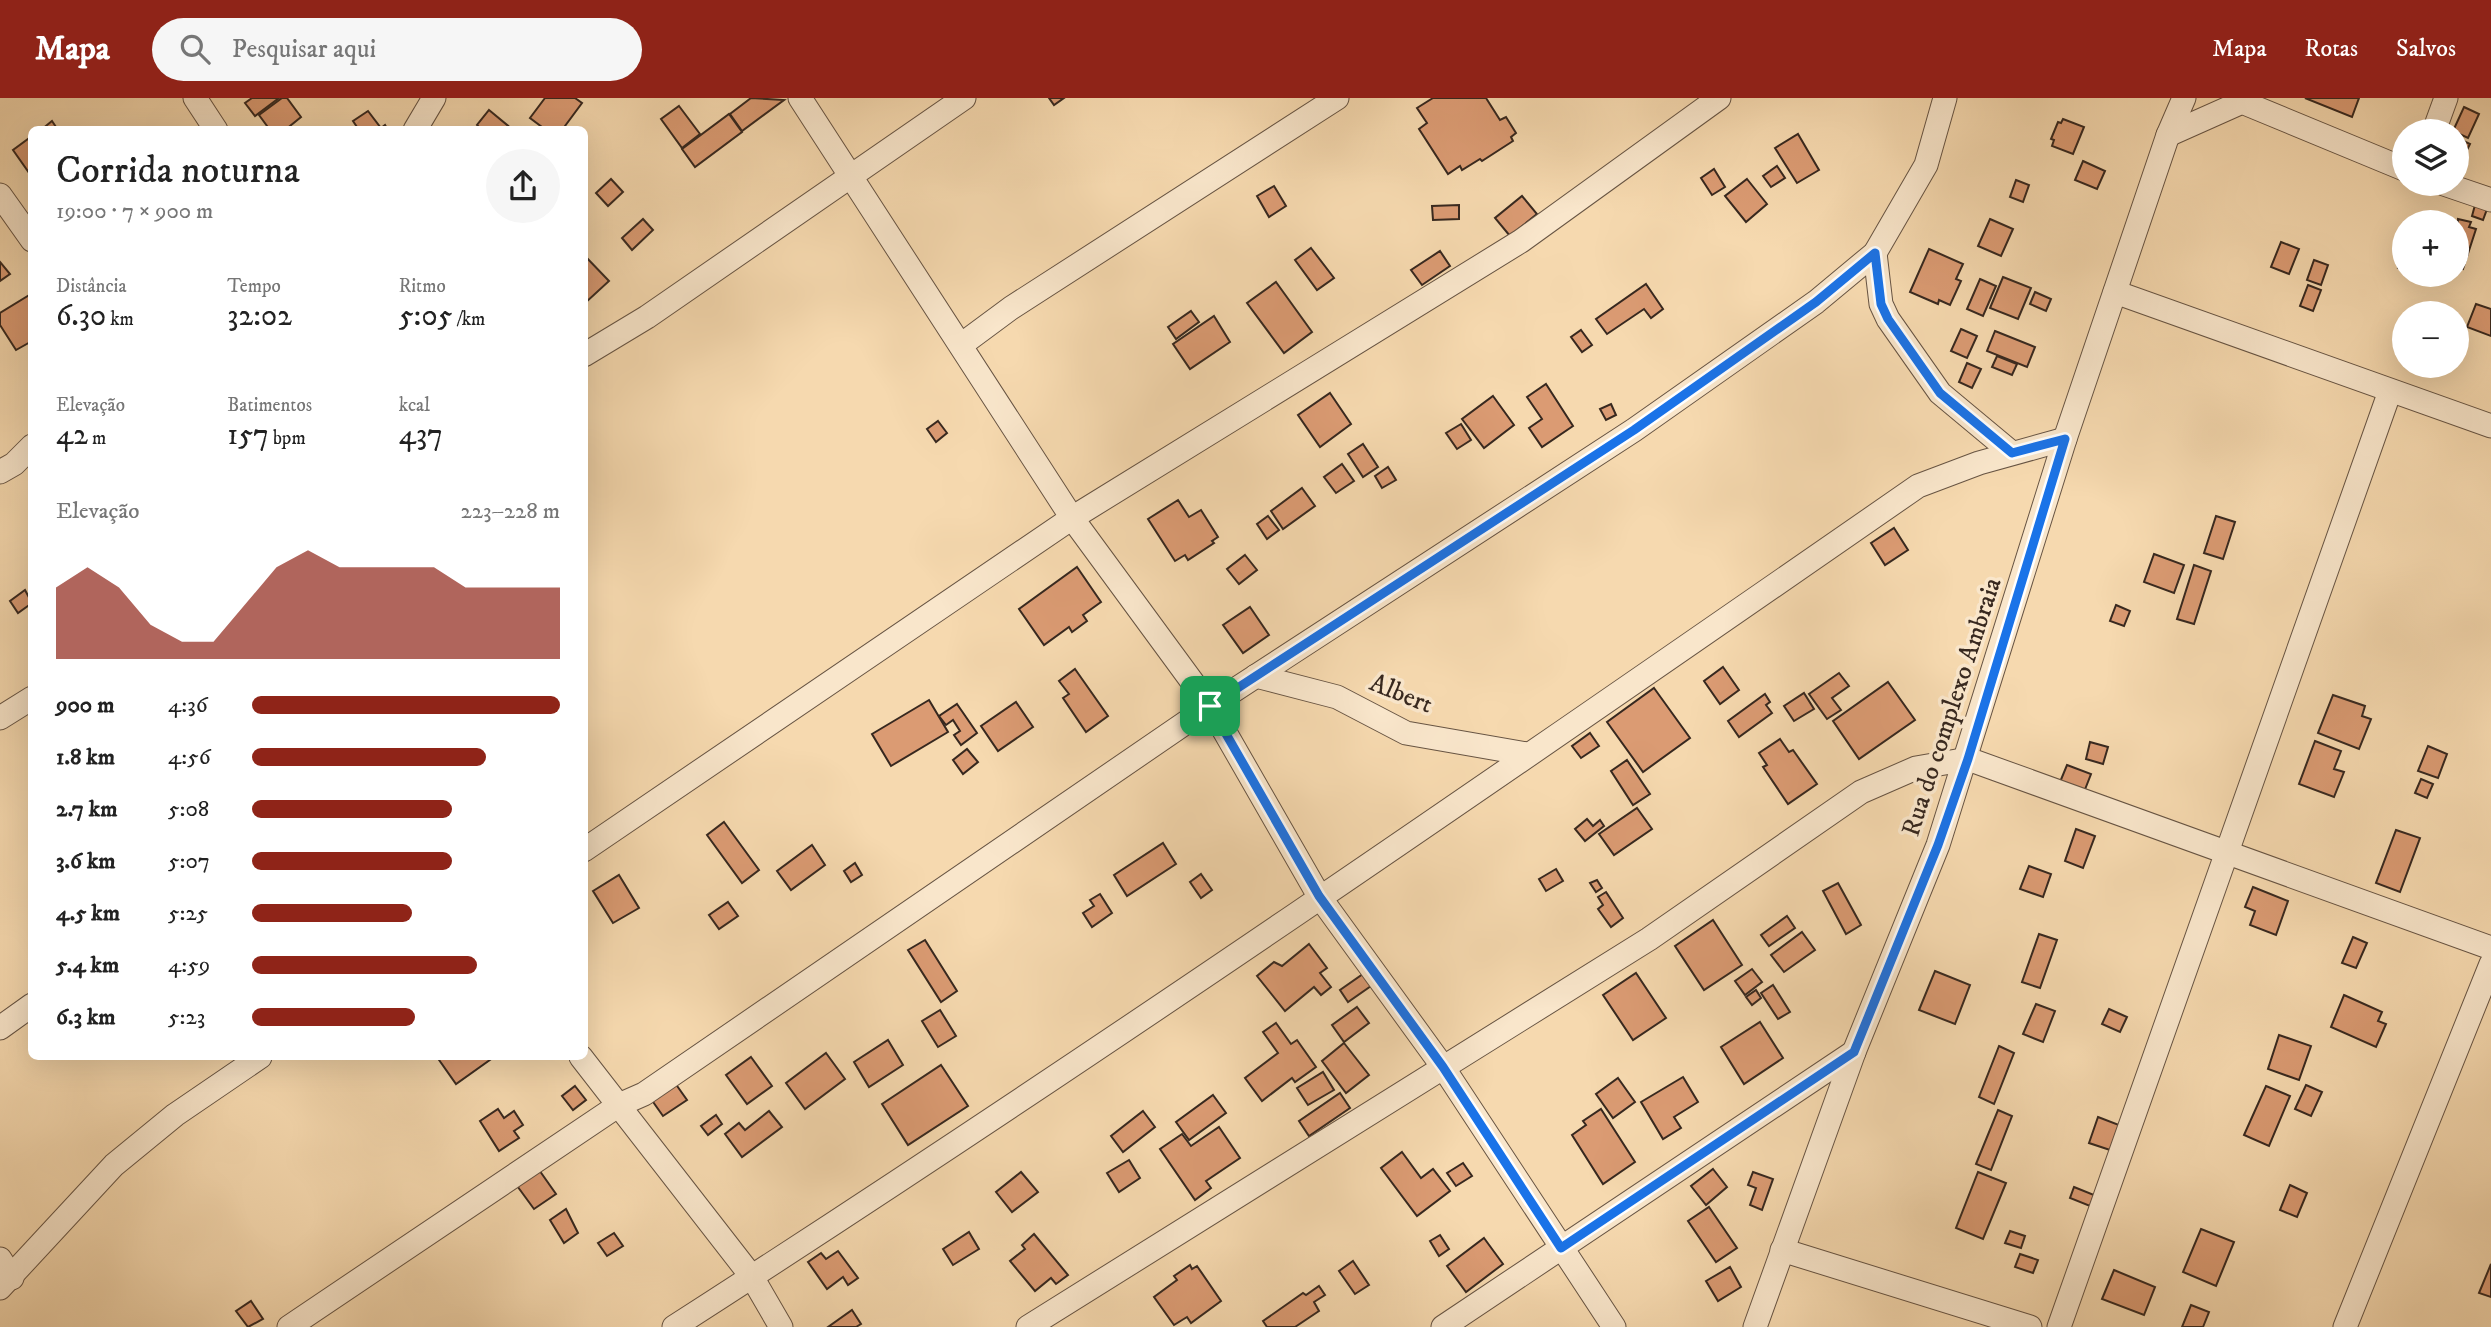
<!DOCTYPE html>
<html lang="pt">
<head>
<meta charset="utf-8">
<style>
	:root { --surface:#fff; --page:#f6f6f6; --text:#222; --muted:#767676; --accent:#8f2418 }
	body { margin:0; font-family:"IM FELL DW Pica",serif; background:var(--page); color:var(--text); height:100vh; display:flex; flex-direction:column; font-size:26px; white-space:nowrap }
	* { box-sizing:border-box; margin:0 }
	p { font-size:23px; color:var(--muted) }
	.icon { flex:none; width:38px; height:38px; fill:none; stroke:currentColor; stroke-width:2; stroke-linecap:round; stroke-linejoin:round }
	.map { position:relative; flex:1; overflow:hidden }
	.panel { position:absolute; left:28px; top:28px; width:560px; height:934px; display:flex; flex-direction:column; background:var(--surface); border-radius:10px; box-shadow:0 7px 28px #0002 }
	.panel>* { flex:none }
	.tools { position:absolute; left:2392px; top:21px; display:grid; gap:14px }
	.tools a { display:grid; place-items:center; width:77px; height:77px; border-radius:50%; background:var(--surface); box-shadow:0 7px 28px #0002; font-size:35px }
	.pin { position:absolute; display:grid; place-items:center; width:60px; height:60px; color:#fff; margin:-30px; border-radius:14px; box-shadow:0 4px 10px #0006 }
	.round { display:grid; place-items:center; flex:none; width:74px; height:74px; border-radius:37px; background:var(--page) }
	.headline { display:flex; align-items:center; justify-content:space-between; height:119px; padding:0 28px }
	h1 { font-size:38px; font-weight:600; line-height:52px }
	.metrics { display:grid; grid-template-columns:repeat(3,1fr); gap:10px; height:119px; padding:7px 28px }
	.metrics div { display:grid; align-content:center }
	.metrics b { font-size:30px; font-weight:600 }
	.metrics small { font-size:19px; font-weight:400 }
	.metrics p { font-size:19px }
	.chart { height:196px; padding:14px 28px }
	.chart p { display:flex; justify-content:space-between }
	.chart svg { width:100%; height:126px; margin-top:7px; fill:var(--accent); opacity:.7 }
	ul { padding:0 28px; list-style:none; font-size:23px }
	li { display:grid; grid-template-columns:112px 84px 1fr; align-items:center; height:52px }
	li i { height:18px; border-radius:9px; background:var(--accent) }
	header { display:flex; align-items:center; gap:42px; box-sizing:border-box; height:98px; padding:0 35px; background:var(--accent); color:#fff }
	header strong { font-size:33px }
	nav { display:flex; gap:38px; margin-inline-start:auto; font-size:24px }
	.search { width:490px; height:63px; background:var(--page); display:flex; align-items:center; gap:18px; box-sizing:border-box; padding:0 24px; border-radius:38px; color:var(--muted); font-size:26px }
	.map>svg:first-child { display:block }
	.building { fill:#db9b73; stroke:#37281f; stroke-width:2 }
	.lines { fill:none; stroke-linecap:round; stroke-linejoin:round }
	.minor-casing { stroke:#675443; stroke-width:25 }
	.minor { stroke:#f9e6cb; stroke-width:23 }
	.route-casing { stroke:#fff; stroke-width:14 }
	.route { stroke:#1a73e8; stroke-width:9 }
	.labels { text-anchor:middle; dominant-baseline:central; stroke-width:7; stroke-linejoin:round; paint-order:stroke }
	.street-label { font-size:26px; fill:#37281f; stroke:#f9e6cb }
</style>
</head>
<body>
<header>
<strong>Mapa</strong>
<div class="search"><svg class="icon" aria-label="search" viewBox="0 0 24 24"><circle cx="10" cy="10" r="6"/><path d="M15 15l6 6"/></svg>Pesquisar aqui</div>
<nav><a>Mapa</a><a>Rotas</a><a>Salvos</a></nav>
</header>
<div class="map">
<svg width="2491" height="1229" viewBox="0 0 2491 1229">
	<rect width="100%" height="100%" fill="#f6d9af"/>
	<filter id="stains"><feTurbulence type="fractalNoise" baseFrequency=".00286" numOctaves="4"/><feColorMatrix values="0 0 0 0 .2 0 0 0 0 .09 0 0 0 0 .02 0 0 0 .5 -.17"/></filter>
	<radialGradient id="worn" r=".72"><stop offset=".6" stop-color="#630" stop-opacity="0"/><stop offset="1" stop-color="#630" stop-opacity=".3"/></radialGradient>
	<g class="building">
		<polygon points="252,0 279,0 255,18 245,5"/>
		<polygon points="282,0 287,0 301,19 285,32 270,32 259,17"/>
		<polygon points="545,0 575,0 582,5 562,32 546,32 530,20"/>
		<polygon points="751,0 784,2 742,33 730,16"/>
		<polygon points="1049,0 1064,0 1054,7"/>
		<polygon points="1433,0 1486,0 1500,22 1506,19 1516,35 1511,39 1513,43 1482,63 1480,61 1462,72 1460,68 1448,76 1419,31 1427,25 1417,10"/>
		<polygon points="2305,0 2359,0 2352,19"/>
		<polygon points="679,8 700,36 682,50 661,21"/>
		<polygon points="2464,9 2479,16 2468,40 2453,33"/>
		<polygon points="489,12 512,31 512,32 482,32 477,27"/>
		<polygon points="368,13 381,30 385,27 388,32 359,32 353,23"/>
		<polygon points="729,16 742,34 695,69 682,51"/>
		<polygon points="2063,21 2084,29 2073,56 2052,48 2054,42 2051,41 2058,24 2061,25"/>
		<polygon points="52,23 58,32 41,32"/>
		<polygon points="1798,36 1819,72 1797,85 1775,50"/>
		<polygon points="32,38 32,79 13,52"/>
		<polygon points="2457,40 2470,46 2464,58 2457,55"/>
		<polygon points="2083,63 2105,73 2097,91 2075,82"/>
		<polygon points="1777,68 1785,80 1771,89 1763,78"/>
		<polygon points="1714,71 1725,89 1712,97 1701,80"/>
		<polygon points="611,81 623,94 608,108 596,95"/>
		<polygon points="1747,81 1767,106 1746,124 1725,98"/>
		<polygon points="2016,82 2029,87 2023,104 2010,99"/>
		<polygon points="1274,88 1286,108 1269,119 1257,98"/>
		<polygon points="1522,98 1537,116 1510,138 1495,120"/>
		<polygon points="1459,107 1459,121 1433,122 1432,108"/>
		<polygon points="2475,107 2487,111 2483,122 2472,118"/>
		<polygon points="643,121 653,132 632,152 622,140"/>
		<polygon points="1990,121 2013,131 2001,158 1978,148"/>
		<polygon points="2458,121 2471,124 2469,129 2476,131 2463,171 2457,169"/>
		<polygon points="2281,144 2299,151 2289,176 2271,169"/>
		<polygon points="1311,150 1334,180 1317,192 1295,162"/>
		<polygon points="1929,151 1963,166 1956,181 1961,183 1950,207 1939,202 1938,206 1910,194"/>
		<polygon points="1440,153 1450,168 1422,187 1411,172"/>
		<polygon points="2404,153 2404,173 2398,170"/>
		<polygon points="584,157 609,183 584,206"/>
		<polygon points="2314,162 2328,167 2321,187 2307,182"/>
		<polygon points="0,164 10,176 0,183"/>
		<polygon points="2003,179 2031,190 2018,221 1990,210"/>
		<polygon points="1980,181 1996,188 1983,218 1967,211"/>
		<polygon points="1276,184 1312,234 1284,255 1247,205"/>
		<polygon points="1646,186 1663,211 1651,220 1644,211 1607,236 1596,221"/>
		<polygon points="2308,187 2321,192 2313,213 2300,208"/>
		<polygon points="2035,194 2051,201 2046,213 2030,206"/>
		<polygon points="31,196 32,243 16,252 0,227 0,215"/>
		<polygon points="2476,206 2491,211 2491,238 2467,229"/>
		<polygon points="1191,213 1199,224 1176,241 1168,229"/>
		<polygon points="1214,218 1230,244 1190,271 1173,246"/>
		<polygon points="1961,231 1977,238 1967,260 1951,253"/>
		<polygon points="1581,232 1592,247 1582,254 1571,239"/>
		<polygon points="1995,233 2035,249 2027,269 1987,253"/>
		<polygon points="1997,258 2017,266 2012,277 1992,269"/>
		<polygon points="1967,265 1981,271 1972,290 1959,284"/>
		<polygon points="1546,286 1573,328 1542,349 1529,330 1542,321 1527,299"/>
		<polygon points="1330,295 1351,326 1320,349 1298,317"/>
		<polygon points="1493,298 1514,327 1484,350 1462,321"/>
		<polygon points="1611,306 1616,317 1606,322 1600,311"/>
		<polygon points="938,323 947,335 936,344 927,331"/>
		<polygon points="1461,326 1471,342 1457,351 1446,335"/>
		<polygon points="1363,346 1378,369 1363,379 1348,356"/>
		<polygon points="1342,366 1354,383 1336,395 1324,379"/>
		<polygon points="1388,369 1396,382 1382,390 1375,378"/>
		<polygon points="1302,390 1315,408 1283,431 1271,413"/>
		<polygon points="1178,402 1189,419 1201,412 1218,439 1212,443 1214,445 1188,462 1185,457 1175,463 1148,421"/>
		<polygon points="1268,418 1279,432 1267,441 1257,426"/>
		<polygon points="2216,418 2235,424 2223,461 2204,455"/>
		<polygon points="1894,430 1908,452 1885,467 1871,445"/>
		<polygon points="2154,456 2184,467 2174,495 2144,484"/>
		<polygon points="1245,457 1257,472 1239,486 1227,471"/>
		<polygon points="2194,467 2211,473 2194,526 2177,521"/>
		<polygon points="1077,469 1101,504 1083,517 1087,523 1072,534 1069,529 1044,547 1019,511"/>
		<polygon points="25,492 32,505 18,515 10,503"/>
		<polygon points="2116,507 2130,513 2124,528 2110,523"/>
		<polygon points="1250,509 1269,537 1243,555 1223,527"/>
		<polygon points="1723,569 1739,592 1720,606 1704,583"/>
		<polygon points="1075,571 1108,618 1086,634 1063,600 1069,596 1059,583"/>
		<polygon points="1839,575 1849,588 1832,600 1841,612 1827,621 1809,596"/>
		<polygon points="1888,584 1915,622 1859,661 1833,623"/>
		<polygon points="1654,590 1690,640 1643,674 1607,624"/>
		<polygon points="1804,595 1814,611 1794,623 1784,608"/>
		<polygon points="1765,596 1770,604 1766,607 1772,615 1739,639 1728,623"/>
		<polygon points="2333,597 2365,608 2362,618 2371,621 2359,651 2318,635"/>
		<polygon points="929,602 948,634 891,668 872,636"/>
		<polygon points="1016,604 1033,629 998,653 981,628"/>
		<polygon points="957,606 977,635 961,647 954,637 960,633 953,622 946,627 939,618"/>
		<polygon points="1590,635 1599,648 1581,660 1572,648"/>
		<polygon points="1780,641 1789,654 1793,652 1817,686 1788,706 1763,669 1767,667 1759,655"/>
		<polygon points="2315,643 2341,653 2334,671 2344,674 2334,699 2299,686"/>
		<polygon points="2090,644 2108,649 2103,666 2086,661"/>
		<polygon points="2428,648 2447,656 2438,680 2418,673"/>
		<polygon points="967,651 978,664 963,676 953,662"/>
		<polygon points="1627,662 1650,696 1633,707 1611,673"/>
		<polygon points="2067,667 2091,676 2084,694 2060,684"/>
		<polygon points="2421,681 2433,686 2427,700 2415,695"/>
		<polygon points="1637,710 1652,731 1614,757 1599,736"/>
		<polygon points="1587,721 1593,728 1600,722 1604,728 1585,743 1575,731"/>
		<polygon points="724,724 759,772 742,785 707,737"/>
		<polygon points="2076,731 2095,738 2083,770 2065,763"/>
		<polygon points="2396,732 2420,740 2400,794 2376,785"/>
		<polygon points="1163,745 1176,766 1127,798 1114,777"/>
		<polygon points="812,747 825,767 791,792 777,773"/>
		<polygon points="855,765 862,777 851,784 844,773"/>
		<polygon points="2029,768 2051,776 2043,799 2020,791"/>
		<polygon points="1556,771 1563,783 1546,793 1539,781"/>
		<polygon points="1201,776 1212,792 1201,800 1190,784"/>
		<polygon points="619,777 639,810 613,825 593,793"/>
		<polygon points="1597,782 1602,790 1596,794 1590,785"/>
		<polygon points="1838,785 1861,827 1846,836 1823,793"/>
		<polygon points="2253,789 2288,803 2276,837 2250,827 2255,813 2245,809"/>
		<polygon points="1606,794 1623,820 1611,829 1598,811 1603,807 1598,799"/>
		<polygon points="1100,796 1112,815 1092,829 1083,815 1094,808 1090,802"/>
		<polygon points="728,804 738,818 719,831 709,817"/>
		<polygon points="1787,818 1795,830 1769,848 1761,837"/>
		<polygon points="1713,822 1742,867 1704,892 1675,848"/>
		<polygon points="1802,834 1815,852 1784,874 1771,857"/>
		<polygon points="2039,836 2057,842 2040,890 2022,884"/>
		<polygon points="2353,839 2367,845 2356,870 2342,865"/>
		<polygon points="925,842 957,893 941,904 908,852"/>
		<polygon points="1309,846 1327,870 1320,875 1331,889 1321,897 1314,889 1285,913 1257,878 1274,864 1282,868"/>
		<polygon points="1752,871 1762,884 1745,897 1735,883"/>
		<polygon points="1935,873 1970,887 1955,926 1919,912"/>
		<polygon points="1636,875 1666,920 1633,942 1603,897"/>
		<polygon points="1363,876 1371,888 1348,904 1340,892"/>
		<polygon points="1773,887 1790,914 1778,921 1761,895"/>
		<polygon points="1756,892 1761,900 1752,907 1746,899"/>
		<polygon points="2344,897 2382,914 2378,923 2386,926 2376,949 2331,929"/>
		<polygon points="2036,906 2055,913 2043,944 2023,936"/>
		<polygon points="1357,909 1369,925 1344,944 1332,927"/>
		<polygon points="2109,911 2127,919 2120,934 2102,926"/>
		<polygon points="940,912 956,938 938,949 922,923"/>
		<polygon points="1760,924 1783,960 1744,986 1721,949"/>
		<polygon points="1276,925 1291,946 1297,942 1316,969 1295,984 1292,980 1262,1003 1245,980 1278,955 1263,934"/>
		<polygon points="2279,937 2311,948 2299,982 2268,971"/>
		<polygon points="888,942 903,967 869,989 854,964"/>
		<polygon points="1344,945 1369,977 1346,995 1322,963"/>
		<polygon points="1999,948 2014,955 1994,1006 1979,999"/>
		<polygon points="826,955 845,981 805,1011 786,985"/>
		<polygon points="437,959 494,959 456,986"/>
		<polygon points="751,959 772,988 747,1006 726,977"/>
		<polygon points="941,967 968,1008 908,1047 882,1006"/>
		<polygon points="1323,974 1334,992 1308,1007 1297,990"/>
		<polygon points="1683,979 1698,1004 1674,1019 1681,1030 1663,1041 1641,1004"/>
		<polygon points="1618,980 1635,1004 1613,1020 1596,996"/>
		<polygon points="675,985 687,1002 663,1018 651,1001"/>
		<polygon points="2306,987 2322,994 2311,1018 2295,1011"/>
		<polygon points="575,988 586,1002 573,1012 562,998"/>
		<polygon points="2266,988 2290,998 2269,1048 2244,1037"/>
		<polygon points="1340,995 1350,1010 1309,1038 1299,1023"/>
		<polygon points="1213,997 1226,1015 1189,1042 1176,1024"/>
		<polygon points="498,1011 504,1020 514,1013 523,1027 514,1033 519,1040 499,1053 480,1023"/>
		<polygon points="1601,1011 1635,1064 1603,1086 1572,1037 1586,1027 1583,1023"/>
		<polygon points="1998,1012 2012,1018 1991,1072 1976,1066"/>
		<polygon points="769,1013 782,1029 742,1059 725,1036 739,1025 745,1032"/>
		<polygon points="1143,1013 1155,1029 1123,1054 1111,1038"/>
		<polygon points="716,1017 722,1026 708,1037 701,1028"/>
		<polygon points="2098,1019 2119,1027 2110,1052 2089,1045"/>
		<polygon points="1219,1029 1240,1060 1206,1083 1211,1090 1195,1102 1160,1051 1182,1036 1191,1048"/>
		<polygon points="1402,1054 1421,1080 1433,1071 1450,1093 1417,1118 1381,1070"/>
		<polygon points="1129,1062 1140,1080 1119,1094 1107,1075"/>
		<polygon points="1463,1065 1472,1078 1456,1088 1447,1075"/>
		<polygon points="537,1069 556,1096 534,1111 515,1085"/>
		<polygon points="1713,1071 1727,1089 1706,1107 1691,1088"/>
		<polygon points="1021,1074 1038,1094 1012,1114 996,1094"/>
		<polygon points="1753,1074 1773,1081 1762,1112 1750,1107 1756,1090 1748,1087"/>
		<polygon points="1978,1074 2006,1085 1983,1141 1956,1130"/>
		<polygon points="2290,1087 2307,1095 2297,1119 2280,1112"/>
		<polygon points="2074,1089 2094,1097 2090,1108 2070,1100"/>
		<polygon points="1709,1109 1737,1150 1716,1164 1688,1123"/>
		<polygon points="566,1111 578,1135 564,1145 550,1122"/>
		<polygon points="2201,1131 2234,1144 2216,1188 2183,1174"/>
		<polygon points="2010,1133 2025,1138 2021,1150 2005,1145"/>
		<polygon points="969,1134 979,1151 953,1167 943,1151"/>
		<polygon points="614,1135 623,1148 607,1158 598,1145"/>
		<polygon points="1034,1136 1068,1177 1056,1186 1051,1180 1035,1193 1010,1163 1025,1151 1022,1147"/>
		<polygon points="1440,1137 1449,1151 1439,1158 1430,1143"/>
		<polygon points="1484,1140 1503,1166 1466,1194 1447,1168"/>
		<polygon points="838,1153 858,1180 848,1187 843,1179 827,1191 808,1164 821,1155 826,1161"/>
		<polygon points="2020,1156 2038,1162 2033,1175 2015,1169"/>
		<polygon points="1353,1163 1369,1187 1355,1196 1339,1173"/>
		<polygon points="2491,1166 2491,1199 2479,1195"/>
		<polygon points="1190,1167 1192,1171 1197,1168 1221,1203 1191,1225 1187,1219 1174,1227 1154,1199 1177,1182 1174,1178"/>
		<polygon points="1730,1169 1741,1189 1718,1203 1706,1183"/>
		<polygon points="2114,1172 2155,1189 2144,1217 2102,1201"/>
		<polygon points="1319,1188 1325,1197 1314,1204 1319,1213 1295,1229 1267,1229 1263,1223 1303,1195 1306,1197"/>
		<polygon points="251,1203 263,1221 248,1229 236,1213"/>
		<polygon points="2191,1207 2209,1214 2203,1229 2182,1229"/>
		<polygon points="852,1212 861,1226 856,1229 828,1229"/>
	</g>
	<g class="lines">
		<g class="minor-casing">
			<g id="minor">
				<polyline points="195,0 216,32"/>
				<polyline points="800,0 1072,420 1210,608 1319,798 1443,969 1614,1229"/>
				<polyline points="415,32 434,0"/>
				<polyline points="2434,33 2446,0"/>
				<polyline points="2168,37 2242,4 2404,71"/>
				<polyline points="2444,86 2491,102"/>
				<polyline points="0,97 32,142"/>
				<polyline points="1875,155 1881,206 1888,221 1940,295 2012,355"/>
				<polyline points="2115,194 2491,328"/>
				<polyline points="961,247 1011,210 1337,0"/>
				<polyline points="584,257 647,219 964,0"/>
				<polyline points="0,374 14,366 32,348"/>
				<polyline points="1256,578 1337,599 1406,635 1527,656"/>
				<polyline points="0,620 32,600"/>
				<polyline points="584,752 1072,420 1521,143 1719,0"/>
				<polyline points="0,930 32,907"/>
				<polyline points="581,959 752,1179 781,1229"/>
				<polyline points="1782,1152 2030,1229"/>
				<polyline points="0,1161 12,1180"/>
				<polyline points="0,1190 114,1067 175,1017 260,959"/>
				<polyline points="289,1229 619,1007 644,996 1210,608 1634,332 1816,204 1875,155 1926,67 1945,0"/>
				<path d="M674,1229c421,-271 833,-556 1244,-841l61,-23 86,-24"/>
				<polyline points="1028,1229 1649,841 1861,694 1916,670 1968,661 2491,850"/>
				<polyline points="1443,1229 1854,954"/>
				<polyline points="1755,1229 1854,954 1938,747 2065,341 2168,37 2184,0"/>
				<polyline points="2059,1229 2390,293"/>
				<polyline points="2345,1229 2491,866"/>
			</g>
		</g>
		<use href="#minor" class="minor"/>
	</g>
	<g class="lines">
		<g class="route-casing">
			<polygon id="route" points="1875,155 1881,206 1888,221 1940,295 2012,355 2065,341 1968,661 1938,747 1854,954 1561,1150 1443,969 1319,798 1210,608 1634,332 1816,204"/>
		</g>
		<use href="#route" class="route"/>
	</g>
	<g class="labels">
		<g class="street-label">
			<text transform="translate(1401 596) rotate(22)">Albert</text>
			<text transform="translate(1952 609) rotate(-72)">Rua do complexo Ambraia</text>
		</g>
	</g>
	<rect width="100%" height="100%" filter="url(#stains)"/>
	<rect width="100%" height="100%" fill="url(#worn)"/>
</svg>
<div class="tools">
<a><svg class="icon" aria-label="layers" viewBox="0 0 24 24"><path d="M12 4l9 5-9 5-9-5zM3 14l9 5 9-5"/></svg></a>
<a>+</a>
<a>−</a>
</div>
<div class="pin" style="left:1210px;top:608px;background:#1e9e55"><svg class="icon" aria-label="arrive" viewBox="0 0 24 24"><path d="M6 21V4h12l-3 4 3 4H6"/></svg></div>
<section class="panel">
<div class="headline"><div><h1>Corrida noturna</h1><p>19:00 · 7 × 900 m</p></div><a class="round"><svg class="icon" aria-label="share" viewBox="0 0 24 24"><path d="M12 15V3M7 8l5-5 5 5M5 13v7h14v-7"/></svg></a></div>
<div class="metrics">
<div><p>Distância</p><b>6.30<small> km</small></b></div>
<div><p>Tempo</p><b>32:02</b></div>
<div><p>Ritmo</p><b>5:05<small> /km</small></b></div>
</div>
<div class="metrics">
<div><p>Elevação</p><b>42<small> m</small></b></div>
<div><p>Batimentos</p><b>157<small> bpm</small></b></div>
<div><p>kcal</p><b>437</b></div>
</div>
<div class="chart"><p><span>Elevação</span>223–228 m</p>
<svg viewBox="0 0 160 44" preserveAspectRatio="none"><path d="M0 44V19L10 12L20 19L30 32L40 38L50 38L60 25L70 12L80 6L90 12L100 12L110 12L120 12L130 19L140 19L150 19L160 19V44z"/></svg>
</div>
<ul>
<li><b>900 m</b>4:36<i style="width:100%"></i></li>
<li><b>1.8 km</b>4:56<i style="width:76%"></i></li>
<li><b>2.7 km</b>5:08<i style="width:65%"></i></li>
<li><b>3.6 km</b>5:07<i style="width:65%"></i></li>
<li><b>4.5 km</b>5:25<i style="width:52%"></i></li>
<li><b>5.4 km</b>4:59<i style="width:73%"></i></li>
<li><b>6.3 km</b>5:23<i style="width:53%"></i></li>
</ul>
</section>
</div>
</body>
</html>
